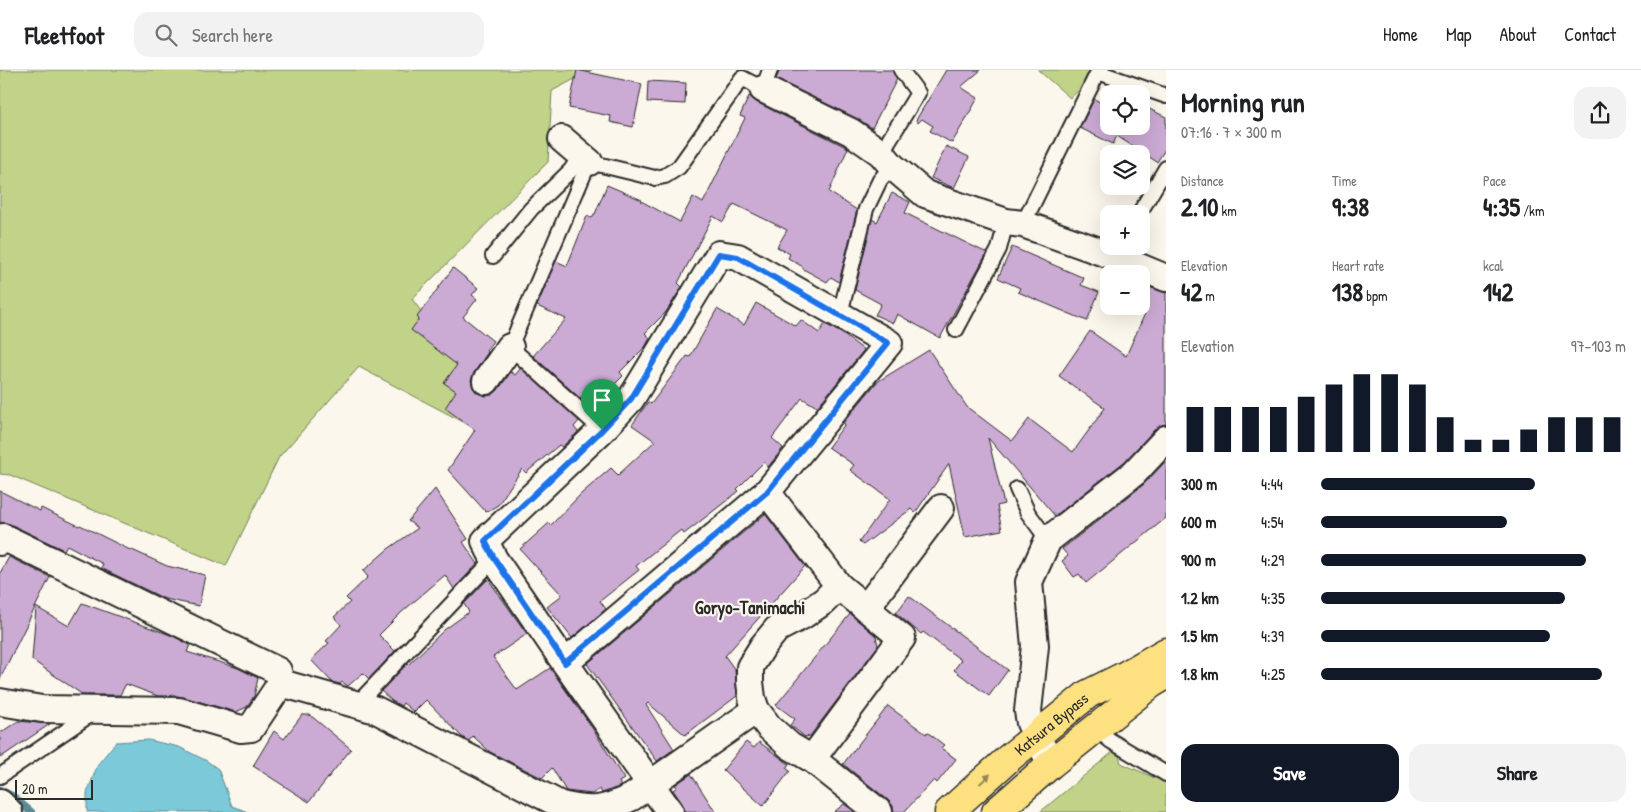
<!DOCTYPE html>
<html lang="en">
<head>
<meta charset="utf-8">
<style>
	:root { --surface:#fff; --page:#f2f2f2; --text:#202124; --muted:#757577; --line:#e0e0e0; --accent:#111827 }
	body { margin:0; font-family:"Patrick Hand",sans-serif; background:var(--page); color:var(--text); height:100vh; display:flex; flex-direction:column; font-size:19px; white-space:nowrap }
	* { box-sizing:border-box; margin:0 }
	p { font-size:16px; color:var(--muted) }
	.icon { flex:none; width:28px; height:28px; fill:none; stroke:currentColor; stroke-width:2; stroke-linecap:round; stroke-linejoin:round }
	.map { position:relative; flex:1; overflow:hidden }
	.details { display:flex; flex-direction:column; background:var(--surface); width:475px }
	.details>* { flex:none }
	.buttons { position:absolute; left:1100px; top:15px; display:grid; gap:10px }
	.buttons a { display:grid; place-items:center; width:50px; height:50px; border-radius:10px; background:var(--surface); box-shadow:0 5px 20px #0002; font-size:25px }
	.scale { position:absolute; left:15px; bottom:12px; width:78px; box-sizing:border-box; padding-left:5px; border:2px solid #2b2b2b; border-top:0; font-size:14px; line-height:18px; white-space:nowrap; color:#2b2b2b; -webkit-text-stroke:4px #fbf7ec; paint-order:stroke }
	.pin { position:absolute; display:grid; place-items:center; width:42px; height:42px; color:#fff; margin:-51px -21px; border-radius:50% 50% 50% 0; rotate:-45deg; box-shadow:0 0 5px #0007 }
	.pin .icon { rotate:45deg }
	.round { display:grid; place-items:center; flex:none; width:52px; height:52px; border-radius:15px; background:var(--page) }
	.summary { display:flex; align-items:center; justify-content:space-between; height:85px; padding:0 15px }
	h1 { font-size:28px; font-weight:700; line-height:38px }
	.stats { display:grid; grid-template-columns:repeat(3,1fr); gap:8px; height:85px; padding:5px 15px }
	.stats div { display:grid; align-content:center }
	.stats b { font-size:25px; font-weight:700 }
	.stats small { font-size:14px; font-weight:400 }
	.stats p { font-size:14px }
	.chart { height:140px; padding:10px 15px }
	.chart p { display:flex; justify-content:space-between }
	.chart svg { width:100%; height:90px; margin-top:5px; stroke:var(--accent); stroke-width:6 }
	.primary-button { display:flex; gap:10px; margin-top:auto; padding:10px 15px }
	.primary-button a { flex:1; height:58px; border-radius:15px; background:var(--accent); color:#fff; font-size:20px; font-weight:700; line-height:58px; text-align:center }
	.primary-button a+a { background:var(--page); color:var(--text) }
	ul { padding:0 15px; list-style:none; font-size:16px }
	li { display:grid; grid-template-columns:80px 60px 1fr; align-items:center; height:38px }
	li i { height:12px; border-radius:6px; background:var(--accent) }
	header { display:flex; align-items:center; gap:30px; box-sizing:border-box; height:70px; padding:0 25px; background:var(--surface); border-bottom:1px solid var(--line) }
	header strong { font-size:24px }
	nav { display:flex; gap:28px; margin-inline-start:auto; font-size:18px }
	.search { width:350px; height:45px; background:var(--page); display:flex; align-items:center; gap:12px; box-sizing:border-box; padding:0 18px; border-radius:15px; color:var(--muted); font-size:19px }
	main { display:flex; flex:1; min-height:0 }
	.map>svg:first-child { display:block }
	.green { fill:#c0d388; stroke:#767f5a }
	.water { fill:#7bc9d9; stroke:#5b8a93 }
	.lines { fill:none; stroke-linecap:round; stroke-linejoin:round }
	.stream { stroke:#5b8a93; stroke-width:8 }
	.building { fill:#cbaad4; stroke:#2b2b2b }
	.lane-casing { stroke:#2b2b2b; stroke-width:18 }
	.street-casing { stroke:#2b2b2b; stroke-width:30 }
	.highway-casing { stroke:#2b2b2b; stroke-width:31 }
	.lane { stroke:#fbf7ec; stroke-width:14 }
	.street { stroke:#fbf7ec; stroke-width:26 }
	.highway { stroke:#fde080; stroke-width:28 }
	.oneway { fill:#948656 }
	.route-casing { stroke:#fff; stroke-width:10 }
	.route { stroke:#1a73e8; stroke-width:6 }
	.labels { text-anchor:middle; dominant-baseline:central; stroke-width:4.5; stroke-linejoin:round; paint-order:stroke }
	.street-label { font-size:16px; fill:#2b2b2b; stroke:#fbf7ec }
	.neighbourhood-label { font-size:18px; font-weight:bold; fill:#2b2b2b; stroke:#fbf7ec }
</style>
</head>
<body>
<header>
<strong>Fleetfoot</strong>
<div class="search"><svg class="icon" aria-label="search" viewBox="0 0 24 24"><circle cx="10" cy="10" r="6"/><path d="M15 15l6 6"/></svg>Search here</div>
<nav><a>Home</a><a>Map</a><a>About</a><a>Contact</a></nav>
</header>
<main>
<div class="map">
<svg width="1166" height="742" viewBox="0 0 1166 742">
	<rect width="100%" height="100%" fill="#fbf7ec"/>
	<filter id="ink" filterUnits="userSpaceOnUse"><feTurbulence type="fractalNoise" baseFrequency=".02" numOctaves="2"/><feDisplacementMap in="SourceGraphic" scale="10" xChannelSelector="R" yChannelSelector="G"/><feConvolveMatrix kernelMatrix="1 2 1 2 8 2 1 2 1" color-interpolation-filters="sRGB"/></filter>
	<g filter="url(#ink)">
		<g class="green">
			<polygon points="0,0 592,0 552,21 548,92 412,229 486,329 465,353 359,297 279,387 226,496 10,405 0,404"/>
			<polygon points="1038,0 1094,0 1085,15 1070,28"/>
			<polygon points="1114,681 1119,685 1121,693 1155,708 1166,711 1166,742 1040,742"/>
		</g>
		<polygon class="water" points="148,670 179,677 207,691 218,699 232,736 248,742 87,742 87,723 98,694 116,672"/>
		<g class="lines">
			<polyline class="stream" points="0,720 12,726 31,742"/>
		</g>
		<g class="building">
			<polygon points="577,0 642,14 633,57 610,52 611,46 569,38"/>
			<polygon points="780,0 892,0 897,9 872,58 858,49 776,9"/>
			<polygon points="946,0 981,0 961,17 978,28 952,73 930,61 933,56 922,49 918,53 916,50"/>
			<polygon points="648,11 686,13 685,34 647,32"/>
			<polygon points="1106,19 1117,24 1109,24 1109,56 1141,56 1141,35 1166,47 1166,78 1157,92 1117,66 1113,74 1080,58 1094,29 1100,32"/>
			<polygon points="749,26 756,32 848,78 829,122 857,140 839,212 831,207 827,212 803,199 803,197 788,188 790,184 777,177 787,160 734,134 723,152 713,146 678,213 682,217 666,242 645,263 650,268 645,277 620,302 623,306 591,338 533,286 566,249 537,236 556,191 567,196 587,146 592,148 594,144 595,144 607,115 642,130 641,131 680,152 693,127 703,133 745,48 740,46"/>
			<polygon points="946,76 969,87 954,118 931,108"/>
			<polygon points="892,123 910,132 905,143 987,183 940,268 897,244 893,253 875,245 881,234 855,220 872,149 877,152"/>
			<polygon points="1012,177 1084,208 1081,215 1099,222 1087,251 1018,222 1020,218 998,208"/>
			<polygon points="453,198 478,218 472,225 477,229 463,247 493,271 486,281 488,282 474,303 471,310 473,318 478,323 485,326 492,325 498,320 511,302 515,305 521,298 579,351 574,357 578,362 562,377 559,375 526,403 522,399 498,435 486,442 448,400 475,360 445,338 456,321 444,313 457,295 411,260 419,249 417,247"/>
			<polygon points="1149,217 1166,223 1166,354 1161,355 1155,359 1124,392 1055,446 988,368 1004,434 997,436 1002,460 965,467 949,394 915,443 911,439 863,475 859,472 890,429 850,400 854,395 828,377 845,354 843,353 877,312 929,280 967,337 1012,371 1029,349 1073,382 1105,338 1059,306 1090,261 1126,286 1147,239 1141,236"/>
			<polygon points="756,233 796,256 801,250 819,263 825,254 841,263 864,280 817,337 802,328 772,368 783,378 768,397 764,392 737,419 739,421 684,464 681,460 636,496 639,500 600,531 606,539 572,568 547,537 562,525 520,479 549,453 551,455 581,424 611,398 618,405 655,371 632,355 648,332 651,334 687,286 690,287 717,239 744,255"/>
			<polygon points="1166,391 1166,448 1086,513 1079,504 1074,507 1062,491 1068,486 1062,479 1143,415"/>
			<polygon points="435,419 468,469 463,472 478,494 454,519 445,505 402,542 379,565 395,581 369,609 363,603 348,616 342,612 340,614 332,612 311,590 329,573 326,571 341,555 334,547 350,532 346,528 368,507 363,501 388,479 418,458 408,451"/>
			<polygon points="0,421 40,441 41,438 79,456 80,455 130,480 130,479 167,496 205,505 199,536 165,529 101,498 103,494 67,475 64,480 10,454 0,452"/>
			<polygon points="765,444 805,496 725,586 735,600 737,626 685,665 648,633 646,635 674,679 657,691 587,594"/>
			<polygon points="9,487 50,507 0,609 0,503"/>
			<polygon points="488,509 527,564 493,587 517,620 550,598 591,656 624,709 619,712 621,716 602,723 600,719 592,724 566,721 552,698 542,708 490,682 473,666 469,671 462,667 426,630 414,642 403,633 401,636 392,631 381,621 407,594 408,595 444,560 469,542 464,534"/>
			<polygon points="909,526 1008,600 989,626 954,600 961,590 923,562 921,564 896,543"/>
			<polygon points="82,533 173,566 190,575 187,582 238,598 258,608 254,626 247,637 236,642 183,627 172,625 171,626 158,626 126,614 120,625 83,625 32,590 36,537 69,556"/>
			<polygon points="850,544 876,566 878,576 810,666 805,667 790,655 795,649 776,635"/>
			<polygon points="888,636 926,664 927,662 944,675 941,678 956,689 937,713 934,710 904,742 894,742 893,736 888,730 843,694"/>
			<polygon points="302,645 310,645 351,679 309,732 253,696 274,661 284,669"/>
			<polygon points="18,651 50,654 0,688 0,663"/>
			<polygon points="746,672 754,678 759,672 789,694 786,698 790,701 763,736 723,700"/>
			<polygon points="691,704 713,738 716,742 685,741 682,733 673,720 677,717 675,715"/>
			<polygon points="844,734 855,742 834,742"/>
		</g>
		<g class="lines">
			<g class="lane-casing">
				<g id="lane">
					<polyline points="881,83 918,23 901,0"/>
					<polyline points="1139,144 1166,98"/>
					<polyline points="1023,154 1098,2 1166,26"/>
					<polyline points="493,186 531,139 571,100 581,85"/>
					<polyline points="840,244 866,139 880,110 892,96"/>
					<polyline points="956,260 999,179 1006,152"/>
					<polyline points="602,360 510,277 589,92 655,108 665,106 679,97 742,8 763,19 770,0"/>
					<polyline points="1017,419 1028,443 1048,470"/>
					<polyline points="357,634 494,489"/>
					<polyline points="1096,659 1111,671 1166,704"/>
					<polyline points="0,706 94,642"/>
				</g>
			</g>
			<g class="street-casing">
				<g id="street">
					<polyline points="763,19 851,62 881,83 892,96 925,124 1006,152 1023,154 1113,186 1166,208"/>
					<polyline points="562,69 589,92"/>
					<polyline points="486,311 510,277"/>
					<polyline points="767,422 839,516 824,531 802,546 777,559 763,576 750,597 750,612 752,628 756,640 769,657 790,676 812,689 879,742"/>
					<path d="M0,472l3,-5 275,134 3,12 95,27 185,95c31,7 43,6 71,-8l124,-87"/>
					<polyline points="866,538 941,438"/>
					<polyline points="565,593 767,422 889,273 738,187 719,184 631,329 602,360 485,471 494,489 565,593 670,742"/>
					<polyline points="0,632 42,639 179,641 241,659 251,658 281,613"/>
					<polyline points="812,689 902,568 839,516"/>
					<polyline points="1051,694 1030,653 1028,641 1035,576 1029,512 1048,470 1134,403 1166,369"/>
					<polyline points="0,733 9,742"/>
				</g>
			</g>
			<g class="highway-casing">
				<g id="highway">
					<path id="s1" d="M949,742l60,-54 79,-64 38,-19 40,-23"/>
					<polyline points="996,742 1051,694 1151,614 1166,605"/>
				</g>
			</g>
			<use href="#lane" class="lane"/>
			<use href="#street" class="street"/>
			<use href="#highway" class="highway"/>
		</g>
		<defs><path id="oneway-solid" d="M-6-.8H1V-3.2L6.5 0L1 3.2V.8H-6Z" transform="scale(1.25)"/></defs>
		<use class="oneway" href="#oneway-solid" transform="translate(985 709) rotate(-42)"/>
	</g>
	<g class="lines" filter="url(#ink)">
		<g class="route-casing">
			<polygon id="route" points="719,184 738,187 888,273 767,422 565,593 494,488 485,471 602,360 631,329"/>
		</g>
		<use href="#route" class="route"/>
	</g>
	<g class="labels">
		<g class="street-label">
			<text stroke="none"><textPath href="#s1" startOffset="135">Katsura Bypass</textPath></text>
		</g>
		<g class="neighbourhood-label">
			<text x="750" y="537">Goryo-Tanimachi</text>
		</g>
	</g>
</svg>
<div class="buttons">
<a><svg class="icon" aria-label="locate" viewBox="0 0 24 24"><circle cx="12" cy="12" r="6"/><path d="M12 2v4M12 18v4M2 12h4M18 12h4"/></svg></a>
<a><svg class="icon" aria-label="layers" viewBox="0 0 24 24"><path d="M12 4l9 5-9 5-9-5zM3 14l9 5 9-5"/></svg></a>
<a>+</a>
<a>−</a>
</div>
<div class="scale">20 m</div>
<div class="pin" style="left:602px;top:360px;background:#1e9e55"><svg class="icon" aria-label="arrive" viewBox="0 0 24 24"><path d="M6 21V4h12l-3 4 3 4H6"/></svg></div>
</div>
<section class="details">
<div class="summary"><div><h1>Morning run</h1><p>07:16 · 7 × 300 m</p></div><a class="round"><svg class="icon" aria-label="share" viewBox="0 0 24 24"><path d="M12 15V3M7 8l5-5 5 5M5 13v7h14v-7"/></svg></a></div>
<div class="stats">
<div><p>Distance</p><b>2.10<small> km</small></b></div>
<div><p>Time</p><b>9:38</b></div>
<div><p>Pace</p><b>4:35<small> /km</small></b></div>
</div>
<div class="stats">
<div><p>Elevation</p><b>42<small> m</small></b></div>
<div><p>Heart rate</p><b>138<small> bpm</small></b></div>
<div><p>kcal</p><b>142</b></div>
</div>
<div class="chart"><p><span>Elevation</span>97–103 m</p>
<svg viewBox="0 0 160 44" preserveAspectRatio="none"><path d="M5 44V22M15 44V22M25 44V22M35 44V22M45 44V17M55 44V11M65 44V6M75 44V6M85 44V11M95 44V27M105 44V38M115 44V38M125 44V33M135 44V27M145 44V27M155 44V27"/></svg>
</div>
<ul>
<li><b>300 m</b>4:44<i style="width:70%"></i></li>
<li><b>600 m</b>4:54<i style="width:61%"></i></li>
<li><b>900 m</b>4:29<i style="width:87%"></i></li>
<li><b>1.2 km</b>4:35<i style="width:80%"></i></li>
<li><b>1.5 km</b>4:39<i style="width:75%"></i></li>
<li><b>1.8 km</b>4:25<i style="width:92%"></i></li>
</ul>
<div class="primary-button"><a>Save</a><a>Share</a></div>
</section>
</main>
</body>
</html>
